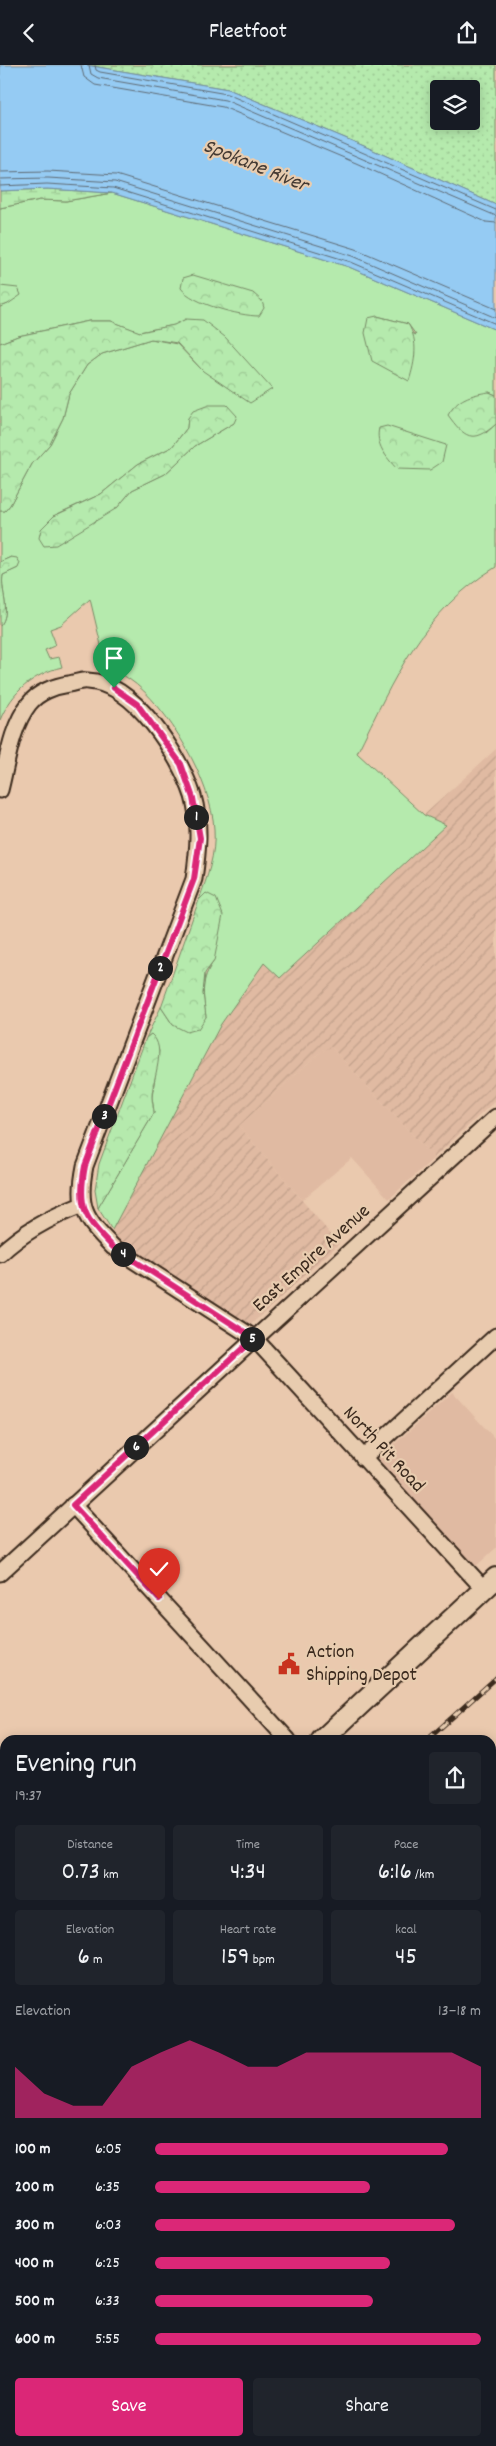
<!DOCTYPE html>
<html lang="en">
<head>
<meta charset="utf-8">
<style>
	:root { --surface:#171b24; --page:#20242c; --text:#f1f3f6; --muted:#9ea1a6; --accent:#db2777 }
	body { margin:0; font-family:Dekko,sans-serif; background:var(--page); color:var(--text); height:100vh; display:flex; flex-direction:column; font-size:19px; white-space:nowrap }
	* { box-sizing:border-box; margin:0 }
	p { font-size:16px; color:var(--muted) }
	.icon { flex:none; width:28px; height:28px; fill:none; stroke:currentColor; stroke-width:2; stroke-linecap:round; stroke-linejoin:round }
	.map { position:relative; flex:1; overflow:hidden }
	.drawer { position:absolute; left:0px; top:1670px; width:496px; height:711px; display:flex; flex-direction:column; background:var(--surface); border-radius:15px 15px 0 0; box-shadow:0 2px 12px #0003 }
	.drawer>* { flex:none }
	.tools { position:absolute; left:430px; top:15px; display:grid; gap:10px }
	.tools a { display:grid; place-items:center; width:50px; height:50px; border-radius:5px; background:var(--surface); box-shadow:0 2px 12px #0003; font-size:25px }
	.pin { position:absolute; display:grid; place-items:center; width:42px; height:42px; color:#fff; margin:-51px -21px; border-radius:50% 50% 50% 0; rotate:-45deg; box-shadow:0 0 5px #0007 }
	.pin .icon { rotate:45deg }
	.km { position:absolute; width:25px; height:25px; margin:-12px; border-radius:50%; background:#222; color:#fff; font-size:14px; line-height:25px; text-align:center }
	.round { display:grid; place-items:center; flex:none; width:52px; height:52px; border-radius:5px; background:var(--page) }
	.overview { display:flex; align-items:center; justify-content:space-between; height:85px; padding:0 15px }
	h1 { font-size:28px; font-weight:600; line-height:38px }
	.stats { display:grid; grid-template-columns:repeat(3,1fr); gap:8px; height:85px; padding:5px 15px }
	.stats div { display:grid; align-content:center; border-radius:5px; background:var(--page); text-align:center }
	.stats b { font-size:25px; font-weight:600 }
	.stats small { font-size:14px; font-weight:400 }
	.stats p { font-size:14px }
	.chart { height:140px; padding:10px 15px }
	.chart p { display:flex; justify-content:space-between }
	.chart svg { width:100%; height:90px; margin-top:5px; fill:var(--accent); opacity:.7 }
	.button { display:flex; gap:10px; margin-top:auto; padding:10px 15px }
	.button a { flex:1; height:58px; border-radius:5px; background:var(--accent); color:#fff; font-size:20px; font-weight:600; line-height:58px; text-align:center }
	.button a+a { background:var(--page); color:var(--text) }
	ul { padding:0 15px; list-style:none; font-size:16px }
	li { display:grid; grid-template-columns:80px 60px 1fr; align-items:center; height:38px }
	li i { height:12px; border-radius:6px; background:var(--accent) }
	header { display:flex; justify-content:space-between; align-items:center; height:65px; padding:0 15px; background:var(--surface); font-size:22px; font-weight:600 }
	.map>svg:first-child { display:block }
	.built { fill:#e0baa2 }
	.industrial { fill:url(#industrial-furrows) }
	.grass { fill:#b5eaad; stroke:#788a66; fill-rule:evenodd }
	.forest { fill:url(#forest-crowns); stroke:#788a66 }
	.wetland { fill:url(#wetland-marsh); stroke:#788a66 }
	.park { fill:url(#park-dots); stroke:#788a66; fill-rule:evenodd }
	.water { fill:#95cbf3; stroke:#718b9e }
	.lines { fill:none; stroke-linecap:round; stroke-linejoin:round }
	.shore { stroke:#5f6a73; stroke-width:1 }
	.minor-casing { stroke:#3b2a1e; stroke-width:19 }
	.major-casing { stroke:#3b2a1e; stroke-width:24 }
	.minor { stroke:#e8ccaf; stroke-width:15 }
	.major { stroke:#e8ccaf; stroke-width:20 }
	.rail-casing { stroke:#3b2a1e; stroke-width:5 }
	.rail { stroke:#e8ccaf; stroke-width:3; stroke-dasharray:9; stroke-linecap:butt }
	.route-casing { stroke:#fff; stroke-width:10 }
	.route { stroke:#db2777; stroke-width:6 }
	.labels { text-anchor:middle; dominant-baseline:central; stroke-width:4.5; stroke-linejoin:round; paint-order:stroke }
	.street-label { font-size:20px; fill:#3b2a1e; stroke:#e8ccaf }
	.poi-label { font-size:20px; fill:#3b2a1e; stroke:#e8ccaf; text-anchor:start }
	.water-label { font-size:21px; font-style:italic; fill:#443a33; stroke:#e8ccaf }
</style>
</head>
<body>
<header><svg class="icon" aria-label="back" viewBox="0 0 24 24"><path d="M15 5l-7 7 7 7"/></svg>Fleetfoot<svg class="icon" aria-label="share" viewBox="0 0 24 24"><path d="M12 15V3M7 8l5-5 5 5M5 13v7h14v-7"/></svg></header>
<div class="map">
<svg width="496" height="2381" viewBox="0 0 496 2381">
	<defs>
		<pattern id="industrial-furrows" width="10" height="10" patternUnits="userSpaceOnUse" patternTransform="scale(1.25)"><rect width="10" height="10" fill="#e0baa2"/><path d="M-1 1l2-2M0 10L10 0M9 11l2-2" fill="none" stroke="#c1a08b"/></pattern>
		<pattern id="forest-crowns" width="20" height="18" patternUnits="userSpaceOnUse" patternTransform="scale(1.25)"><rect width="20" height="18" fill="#b5eaad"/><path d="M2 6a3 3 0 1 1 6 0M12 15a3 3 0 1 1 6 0" fill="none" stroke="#9dc994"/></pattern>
		<pattern id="wetland-marsh" width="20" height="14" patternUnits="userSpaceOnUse" patternTransform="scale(1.25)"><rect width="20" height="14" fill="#b5eaad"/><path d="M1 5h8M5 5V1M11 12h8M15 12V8" fill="none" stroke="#9dc994"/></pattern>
		<pattern id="park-dots" width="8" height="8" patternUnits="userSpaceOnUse" patternTransform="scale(1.25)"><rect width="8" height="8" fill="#b5eaad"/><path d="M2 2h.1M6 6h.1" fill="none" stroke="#9dc994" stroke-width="1.8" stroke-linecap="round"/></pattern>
	</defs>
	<rect width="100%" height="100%" fill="#eac9ae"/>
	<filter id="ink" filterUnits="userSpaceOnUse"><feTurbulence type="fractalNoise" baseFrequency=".02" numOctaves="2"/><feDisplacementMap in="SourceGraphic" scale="10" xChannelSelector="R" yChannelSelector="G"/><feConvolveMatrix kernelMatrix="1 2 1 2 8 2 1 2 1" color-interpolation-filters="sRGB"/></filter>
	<g filter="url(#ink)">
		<g class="built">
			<polygon points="330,981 434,1093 389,1134 352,1093 302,1135 239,1061 318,989"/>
			<polygon points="452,1327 496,1375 496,1483 475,1502 377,1395"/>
		</g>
		<polygon class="industrial" points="496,684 496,1035 434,1093 331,982 318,989 239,1061 339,1179 248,1262 112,1174 112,1165 221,959 265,897 280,913 446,760 424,750"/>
		<path class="grass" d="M112,128l237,74 147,63v65l-7,-3 -3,41 10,-9v143c-74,45 -102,112 -139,186l67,62 22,10 -166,153 -16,-15 -43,61 -109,206 -14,-22 56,-95 -2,-16 7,-46 -8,-17 -5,4 15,-31 12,18 33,-8c-3,-23 -6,-37 8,-56l-8,-68 -7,7c8,-23 17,-45 15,-71 -2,-46 -46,-124 -85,-150 -7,-5 -16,-9 -23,-13l-16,-67 -29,26 -11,4 5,13 -1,4 -9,4 4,9 10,-2 3,10c-29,7 -50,25 -62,53v-94c12,-14 0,-35 3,-51l15,-7 -7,-11 -11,5v-51h5l5,-6 22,-41 18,-20 13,-26 6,-24 18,-29 15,-11 49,-15 26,5 26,27 -17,-52 -11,6 -36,7 -28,-11h-22l-71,15 -18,7v-36l8,-3 -8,-18v-78l40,-8 26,1zM377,251l31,8 8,11zM188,353l46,5 -39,23 -30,28 -33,16 -15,18 -64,8 48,-22 37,-30 34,-17 15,-19z"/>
		<g class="forest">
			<path d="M193,210l60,18 9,8 2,7 -5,8c-19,0 -67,-12 -78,-28l2,-10z"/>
			<polygon points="0,221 18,223 21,230 8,239 0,242"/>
			<path d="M377,251l31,8c11,17 7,38 1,57l-37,-20 -7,-28 3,-15z"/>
			<polygon points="186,254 203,255 225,272 272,324 250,338 203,306 177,278 151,274 102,289 87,300 69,329 63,353 50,379 32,399 10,440 5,446 0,446 0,278 18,271 89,256 111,256 140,267 174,260"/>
			<path d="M489,327l7,3v29c-23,21 -32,13 -48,-9 10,-17 22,-20 41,-23z"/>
			<polygon points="209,340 227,340 237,351 234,358 195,381 165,409 132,425 117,443 56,480 44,481 39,473 41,464 54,451 101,429 138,399 172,382 187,363 188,353 193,346"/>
			<path d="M387,361l59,19 -4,17 -12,8 -33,-1c-11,-12 -22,-25 -18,-41z"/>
			<path d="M11,492l6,1 3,5 -2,5 -15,7c-3,15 9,38 -3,51v-64z"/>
			<polygon points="206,828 216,833 223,850 214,896 205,908 203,928 206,952 198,964 187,967 173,960 161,942 199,835"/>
			<path d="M151,969c17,14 1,44 1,63 0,5 2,11 2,16l-56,95 -3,-18 4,-26 47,-126z"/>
		</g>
		<polygon class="wetland" points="47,124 112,128 66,136 40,135 0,143 0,126"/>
		<path class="park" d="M86,0h410v140l-132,-59 -136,-57zM439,24h32v32h-32z"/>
		<polygon class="water" points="0,0 86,0 228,24 364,81 496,140 496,265 349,202 112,128 47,124 0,126"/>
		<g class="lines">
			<g class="shore">
				<polyline points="81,0 84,12 95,20 223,42 356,98 486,157 496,158"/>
				<polyline points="89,0 91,9 98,13 225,35 496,151"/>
				<polyline points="95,0 96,5 100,7 227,29 496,145"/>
				<polyline points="0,107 48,106 116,110 356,184 496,244"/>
				<polyline points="0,114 48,113 115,117 353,191 496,253"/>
				<polyline points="0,121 47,119 113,123 351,197 496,259"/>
			</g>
			<g class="minor-casing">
				<g id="minor">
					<path d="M0,725c7,-27 11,-63 29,-86 9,-12 26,-18 40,-20 6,-1 13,-4 19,-3 47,2 92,75 105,115 8,28 5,55 1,83l-109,287c-8,41 -1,52 28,81l141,91 230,251"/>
					<path d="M0,1189c24,-23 51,-37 82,-49"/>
					<polyline points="363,1393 496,1271"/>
					<polyline points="73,1440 288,1675"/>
					<polyline points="0,1508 496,1052"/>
					<polyline points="491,1842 496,1844"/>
					<polyline points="491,2108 496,2105"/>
					<polyline points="0,2214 5,2210"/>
					<polyline points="491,2279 496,2276"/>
					<polyline points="172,2376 174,2381"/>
					<polyline points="68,2381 77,2376"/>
					<polyline points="286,2381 296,2376"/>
				</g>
			</g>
			<g class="major-casing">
				<g id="major">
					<polyline points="322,1675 496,1513"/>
					<polyline points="0,1971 5,1967"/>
				</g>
			</g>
			<use href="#minor" class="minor"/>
			<use href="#major" class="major"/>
			<g class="rail-casing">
				<g id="rail">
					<polyline points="427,1675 496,1613"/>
					<polyline points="491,1701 496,1696"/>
					<polyline points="0,2068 5,2063"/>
					<polyline points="0,2153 5,2148"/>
				</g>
			</g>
			<use href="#rail" class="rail"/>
		</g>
	</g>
	<g class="lines" filter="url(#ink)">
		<g class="route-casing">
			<path id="route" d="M114,623l23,16 44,60 12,34 7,40 -6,41 -109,287c-8,41 -1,52 28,81l141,91 -181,167 86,94"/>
		</g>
		<use href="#route" class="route"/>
	</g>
	<defs>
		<g id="civic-bare" transform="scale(1.725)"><path d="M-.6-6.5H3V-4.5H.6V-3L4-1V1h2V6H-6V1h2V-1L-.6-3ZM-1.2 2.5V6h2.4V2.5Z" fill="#c8321e" stroke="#e8ccaf" stroke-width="2.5" paint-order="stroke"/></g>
	</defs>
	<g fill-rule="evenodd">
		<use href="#civic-bare" x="289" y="1599"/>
	</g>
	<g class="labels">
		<g class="street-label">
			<text transform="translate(312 1194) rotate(-42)">East Empire Avenue</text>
			<text transform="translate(383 1385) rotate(47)">North Pit Road</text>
		</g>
		<g class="poi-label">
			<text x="306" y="1588">Action<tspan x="306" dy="23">Shipping Depot</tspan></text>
		</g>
		<g class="water-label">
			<text transform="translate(255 102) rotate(22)">Spokane River</text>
		</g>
	</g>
</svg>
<div class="tools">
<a><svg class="icon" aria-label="layers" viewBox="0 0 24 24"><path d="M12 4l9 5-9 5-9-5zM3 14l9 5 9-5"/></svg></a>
</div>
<div class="pin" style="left:114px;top:623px;background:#1e9e55"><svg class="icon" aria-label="arrive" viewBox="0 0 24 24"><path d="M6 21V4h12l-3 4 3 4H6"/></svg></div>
<div class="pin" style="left:159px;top:1534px;background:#d93025"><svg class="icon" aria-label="check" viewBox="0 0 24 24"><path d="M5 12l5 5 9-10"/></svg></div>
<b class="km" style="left:196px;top:752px">1</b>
<b class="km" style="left:160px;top:903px">2</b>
<b class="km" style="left:104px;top:1051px">3</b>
<b class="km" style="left:123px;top:1189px">4</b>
<b class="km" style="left:252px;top:1274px">5</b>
<b class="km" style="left:136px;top:1382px">6</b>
<section class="drawer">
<div class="overview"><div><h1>Evening run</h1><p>19:37</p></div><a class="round"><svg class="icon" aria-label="share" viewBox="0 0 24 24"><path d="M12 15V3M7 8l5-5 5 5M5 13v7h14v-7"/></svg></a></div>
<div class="stats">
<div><p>Distance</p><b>0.73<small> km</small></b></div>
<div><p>Time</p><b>4:34</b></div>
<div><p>Pace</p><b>6:16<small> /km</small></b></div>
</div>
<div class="stats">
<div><p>Elevation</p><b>6<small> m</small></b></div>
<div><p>Heart rate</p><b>159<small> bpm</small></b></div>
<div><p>kcal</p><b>45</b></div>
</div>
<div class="chart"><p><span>Elevation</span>13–18 m</p>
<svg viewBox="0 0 160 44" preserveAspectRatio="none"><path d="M0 44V19L10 32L20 38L30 38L40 19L50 12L60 6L70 12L80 19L90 19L100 12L110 12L120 12L130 12L140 12L150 12L160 19V44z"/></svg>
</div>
<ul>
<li><b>100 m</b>6:05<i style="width:90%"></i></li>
<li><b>200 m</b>6:35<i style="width:66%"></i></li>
<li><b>300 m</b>6:03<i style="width:92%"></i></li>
<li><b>400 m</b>6:25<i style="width:72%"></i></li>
<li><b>500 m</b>6:33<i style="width:67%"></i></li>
<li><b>600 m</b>5:55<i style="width:100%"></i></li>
</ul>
<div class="button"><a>Save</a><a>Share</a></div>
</section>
</div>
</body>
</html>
